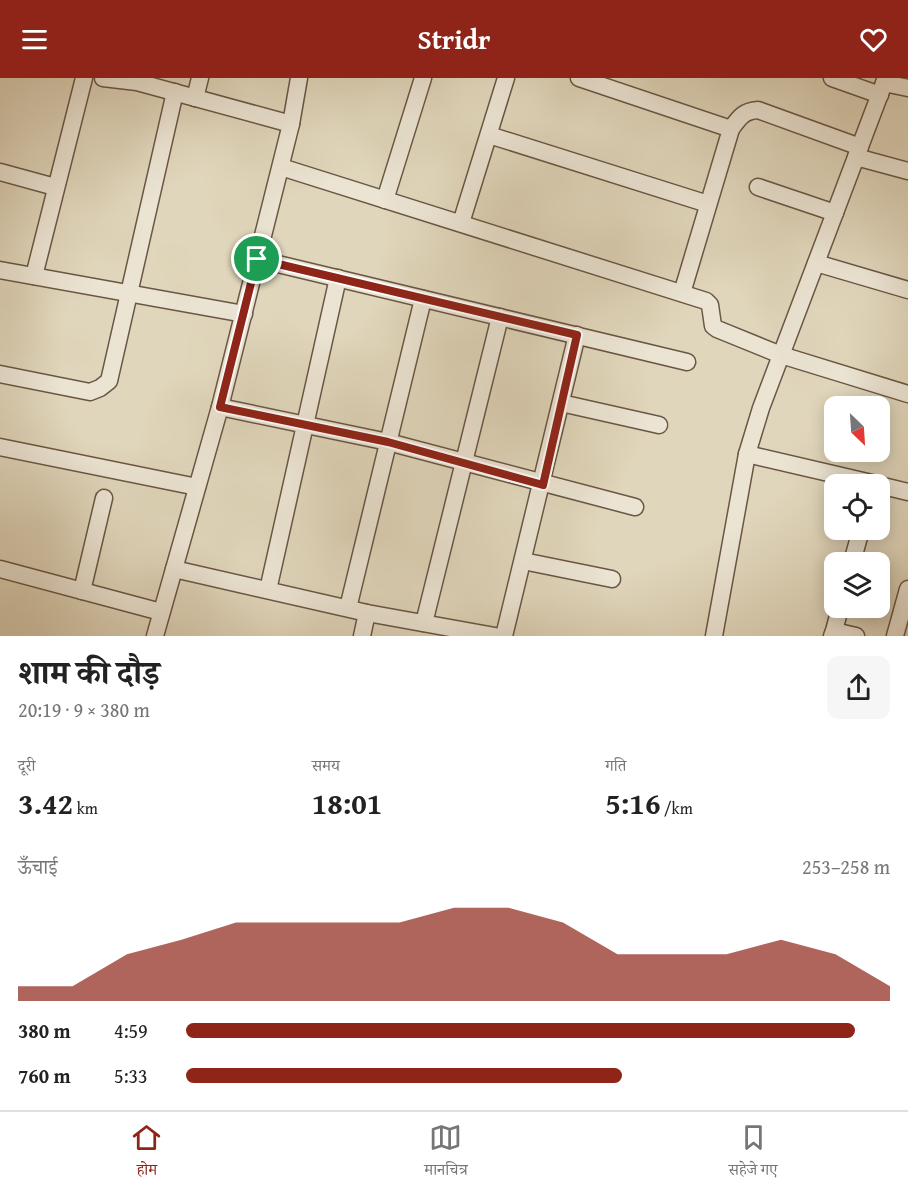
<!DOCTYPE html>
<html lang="hi">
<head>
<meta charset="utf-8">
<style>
	:root { --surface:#fff; --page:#f6f6f6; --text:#222; --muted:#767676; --line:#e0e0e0; --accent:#8f2418 }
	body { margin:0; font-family:"Gentium Book Plus","Noto Serif Devanagari",serif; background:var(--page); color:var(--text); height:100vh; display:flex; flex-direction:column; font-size:22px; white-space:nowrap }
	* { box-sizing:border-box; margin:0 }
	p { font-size:20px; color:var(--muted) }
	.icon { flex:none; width:33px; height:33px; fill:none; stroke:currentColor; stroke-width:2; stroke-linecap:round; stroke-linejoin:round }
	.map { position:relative; height:558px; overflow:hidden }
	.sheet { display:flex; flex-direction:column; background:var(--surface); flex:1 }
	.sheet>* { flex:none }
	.needle { width:39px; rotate:155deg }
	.buttons { position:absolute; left:824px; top:318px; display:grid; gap:12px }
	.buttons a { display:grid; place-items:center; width:66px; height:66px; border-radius:12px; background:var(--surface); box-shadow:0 3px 15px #0003; font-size:30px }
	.pin { position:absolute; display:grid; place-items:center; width:51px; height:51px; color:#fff; margin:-26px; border:3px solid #fff; border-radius:50%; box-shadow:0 2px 6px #0007 }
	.round { display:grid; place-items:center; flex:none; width:63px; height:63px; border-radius:12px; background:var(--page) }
	.headline { display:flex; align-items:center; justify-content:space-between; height:102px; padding:0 18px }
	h1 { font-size:33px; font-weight:700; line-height:45px }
	.figures { display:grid; grid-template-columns:repeat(3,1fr); gap:9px; height:102px; padding:6px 18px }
	.figures div { display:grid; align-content:center }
	.figures b { font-size:30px; font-weight:700 }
	.figures small { font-size:16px; font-weight:400 }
	.figures p { font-size:16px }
	.chart { height:168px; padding:12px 18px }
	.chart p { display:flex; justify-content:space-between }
	.chart svg { width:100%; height:108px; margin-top:6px; fill:var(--accent); opacity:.7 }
	ul { padding:0 18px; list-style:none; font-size:20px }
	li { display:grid; grid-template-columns:96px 72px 1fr; align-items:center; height:45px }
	li i { height:15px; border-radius:8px; background:var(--accent) }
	header { display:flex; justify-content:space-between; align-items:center; height:78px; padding:0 18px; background:var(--accent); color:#fff; font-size:27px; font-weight:700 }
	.tab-bar { display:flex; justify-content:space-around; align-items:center; height:84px; border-top:2px solid var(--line); background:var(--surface); font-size:16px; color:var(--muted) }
	.tab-bar a { display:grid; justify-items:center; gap:3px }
	.tab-bar .selected { color:var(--accent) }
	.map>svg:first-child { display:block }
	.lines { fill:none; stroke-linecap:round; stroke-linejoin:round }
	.minor-casing { stroke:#6a5644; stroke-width:19 }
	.minor { stroke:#ebe4d3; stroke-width:16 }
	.route-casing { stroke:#fff; stroke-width:12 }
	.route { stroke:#8f2418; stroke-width:8 }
</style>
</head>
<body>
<header><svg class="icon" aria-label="menu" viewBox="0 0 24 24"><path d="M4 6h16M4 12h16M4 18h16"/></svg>Stridr<svg class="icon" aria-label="heart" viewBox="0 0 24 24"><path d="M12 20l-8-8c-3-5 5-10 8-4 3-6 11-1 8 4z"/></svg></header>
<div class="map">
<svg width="908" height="558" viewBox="0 0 908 558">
	<rect width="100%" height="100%" fill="#e0d6bb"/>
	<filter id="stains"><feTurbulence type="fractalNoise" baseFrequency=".00333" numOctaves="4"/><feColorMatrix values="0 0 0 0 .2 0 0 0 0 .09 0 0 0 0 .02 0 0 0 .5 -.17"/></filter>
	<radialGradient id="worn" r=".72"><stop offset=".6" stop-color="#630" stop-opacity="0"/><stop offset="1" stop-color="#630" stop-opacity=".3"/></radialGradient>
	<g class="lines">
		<g class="minor-casing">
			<g id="minor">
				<polyline points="103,0 137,4 291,46"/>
				<polyline points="579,0 731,51 682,215"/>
				<polyline points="832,0 880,17"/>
				<polyline points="884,5 908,10"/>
				<polyline points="195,20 200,0"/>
				<path d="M731,51c8,-11 12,-18 27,-19l102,37"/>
				<polyline points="489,57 708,126"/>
				<polyline points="856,79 908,93"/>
				<polyline points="281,89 706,223 710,227 713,248 717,251 781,277 908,316"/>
				<polyline points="0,94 55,109"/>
				<polyline points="758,109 835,135"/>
				<polyline points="385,122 423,0"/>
				<polyline points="461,145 506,0"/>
				<polyline points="257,181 687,284"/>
				<polyline points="816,185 908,212"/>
				<polyline points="0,192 244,236"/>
				<polyline points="34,198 84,0"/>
				<polyline points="0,296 90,314 100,310 109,303 175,14"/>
				<polyline points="561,325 659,347"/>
				<polyline points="220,329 388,364 635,429"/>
				<polyline points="0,369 197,409"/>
				<polyline points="747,376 876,406"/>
				<polyline points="879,407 908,414"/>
				<polyline points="523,483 612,501"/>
				<polyline points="852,484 861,452"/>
				<polyline points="0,491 161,534"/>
				<polyline points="174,491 367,535 495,558"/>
				<polyline points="268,512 338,200"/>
				<polyline points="82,513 104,420"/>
				<polyline points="348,530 423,221"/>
				<polyline points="424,545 500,239"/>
				<polyline points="834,553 840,530"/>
				<polyline points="155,558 220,329 291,46 299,0"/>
				<polyline points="362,558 367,535"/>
				<polyline points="504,558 577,257"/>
				<polyline points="714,558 747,376 761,330 886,0"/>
				<polyline points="832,558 834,553 856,558"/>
				<polyline points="895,558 908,511"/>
			</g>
		</g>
		<use href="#minor" class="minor"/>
	</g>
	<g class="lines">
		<g class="route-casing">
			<polygon id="route" points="257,181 577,257 543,407 388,364 220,329"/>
		</g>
		<use href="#route" class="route"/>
	</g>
	<rect width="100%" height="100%" filter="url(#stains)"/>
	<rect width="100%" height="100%" fill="url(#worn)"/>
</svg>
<div class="buttons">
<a><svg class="needle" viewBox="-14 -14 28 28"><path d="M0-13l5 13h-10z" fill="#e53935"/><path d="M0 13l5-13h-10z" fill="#767676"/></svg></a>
<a><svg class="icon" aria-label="locate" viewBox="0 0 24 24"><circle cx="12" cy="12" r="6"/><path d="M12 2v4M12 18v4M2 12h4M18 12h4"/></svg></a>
<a><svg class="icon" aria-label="layers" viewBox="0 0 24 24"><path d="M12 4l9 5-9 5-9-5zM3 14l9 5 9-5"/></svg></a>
</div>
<div class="pin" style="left:257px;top:181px;background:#1e9e55"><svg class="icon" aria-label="arrive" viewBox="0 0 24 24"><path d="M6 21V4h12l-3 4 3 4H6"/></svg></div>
</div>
<section class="sheet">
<div class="headline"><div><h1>शाम की दौड़</h1><p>20:19 · 9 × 380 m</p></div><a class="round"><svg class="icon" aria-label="share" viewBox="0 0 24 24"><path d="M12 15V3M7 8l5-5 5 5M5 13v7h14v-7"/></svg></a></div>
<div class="figures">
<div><p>दूरी</p><b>3.42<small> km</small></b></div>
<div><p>समय</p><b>18:01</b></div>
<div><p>गति</p><b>5:16<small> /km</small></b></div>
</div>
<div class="chart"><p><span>ऊँचाई</span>253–258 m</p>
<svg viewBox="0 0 160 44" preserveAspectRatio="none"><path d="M0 44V38L10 38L20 25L30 19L40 12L50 12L60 12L70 12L80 6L90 6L100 12L110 25L120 25L130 25L140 19L150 25L160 38V44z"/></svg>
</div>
<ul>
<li><b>380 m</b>4:59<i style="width:95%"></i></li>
<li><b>760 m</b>5:33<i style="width:62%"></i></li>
</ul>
</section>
<nav class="tab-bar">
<a class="selected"><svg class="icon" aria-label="home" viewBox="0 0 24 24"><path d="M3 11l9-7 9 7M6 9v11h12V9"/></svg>होम</a>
<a><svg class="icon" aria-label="map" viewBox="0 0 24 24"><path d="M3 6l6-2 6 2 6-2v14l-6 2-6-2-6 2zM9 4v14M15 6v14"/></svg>मानचित्र</a>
<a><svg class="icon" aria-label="saved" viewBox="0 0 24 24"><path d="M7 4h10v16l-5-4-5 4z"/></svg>सहेजे गए</a>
</nav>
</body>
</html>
